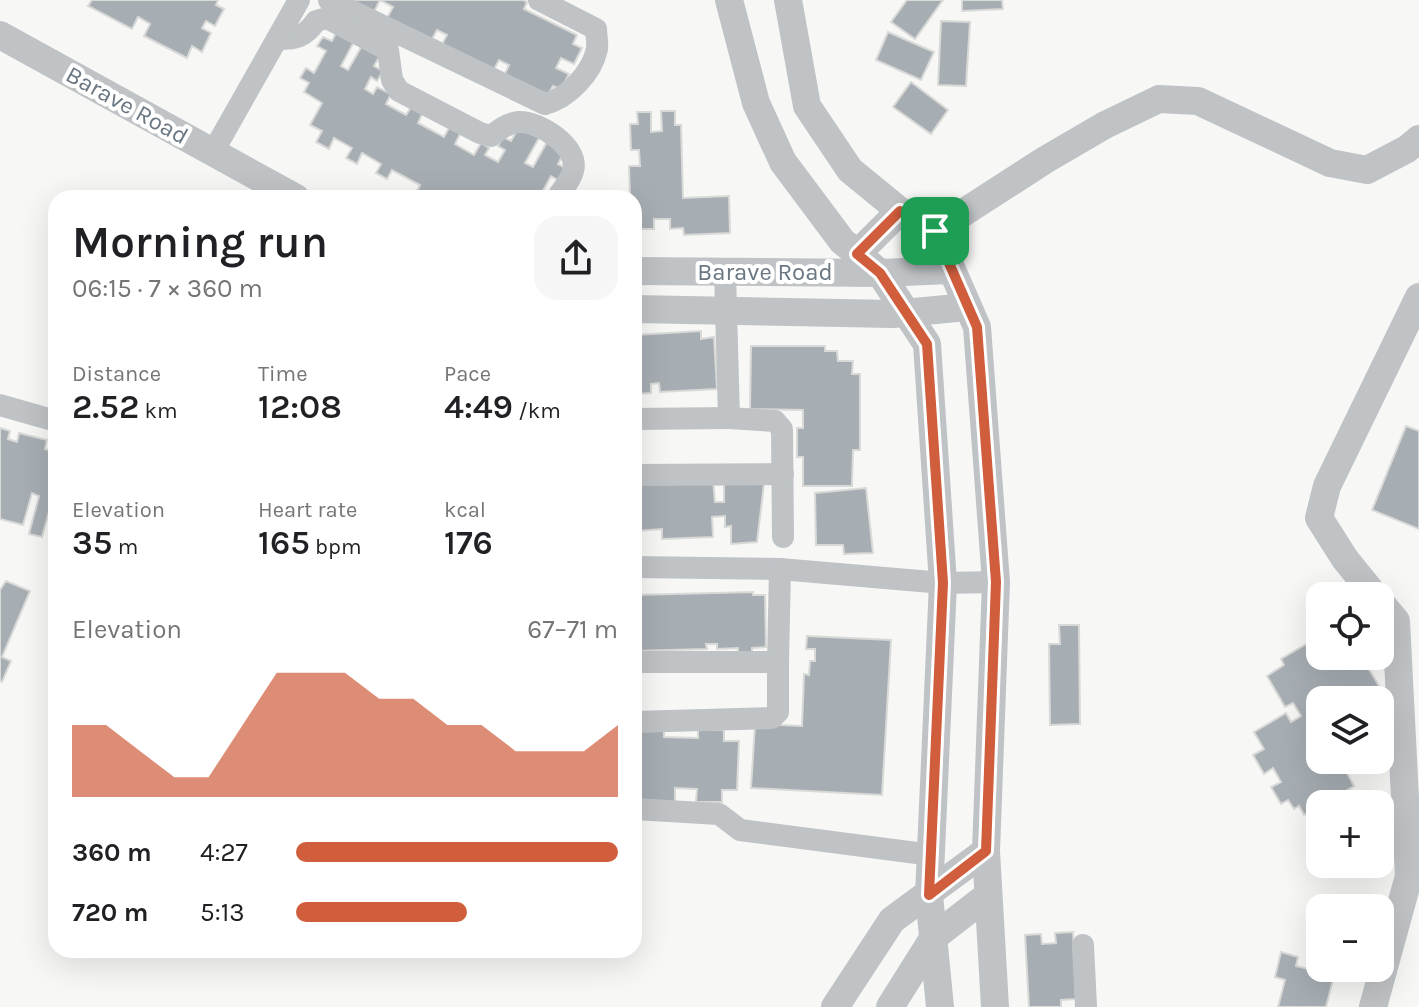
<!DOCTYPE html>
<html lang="en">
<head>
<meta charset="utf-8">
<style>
	:root { --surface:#fff; --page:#f6f6f6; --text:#202124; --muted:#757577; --accent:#d05d3c }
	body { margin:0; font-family:Karla,sans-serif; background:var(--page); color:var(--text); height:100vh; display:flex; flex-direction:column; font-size:30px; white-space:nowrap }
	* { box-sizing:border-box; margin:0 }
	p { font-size:26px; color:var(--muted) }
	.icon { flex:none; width:44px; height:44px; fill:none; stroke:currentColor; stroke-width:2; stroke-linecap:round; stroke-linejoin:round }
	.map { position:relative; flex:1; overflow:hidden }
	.sheet { position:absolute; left:48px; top:190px; width:594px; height:768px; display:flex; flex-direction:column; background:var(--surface); border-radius:24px; box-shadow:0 8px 32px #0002 }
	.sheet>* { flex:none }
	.buttons { position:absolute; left:1306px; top:582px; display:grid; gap:16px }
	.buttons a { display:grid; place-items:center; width:88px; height:88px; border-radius:16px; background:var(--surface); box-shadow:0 8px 32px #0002; font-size:40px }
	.pin { position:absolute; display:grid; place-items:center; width:68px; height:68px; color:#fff; margin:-34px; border-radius:16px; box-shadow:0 4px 12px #0006 }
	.round { display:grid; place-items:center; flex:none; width:84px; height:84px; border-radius:24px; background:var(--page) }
	.head { display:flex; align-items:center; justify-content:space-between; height:136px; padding:0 24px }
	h1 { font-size:44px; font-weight:600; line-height:60px }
	.figures { display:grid; grid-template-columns:repeat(3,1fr); gap:12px; height:136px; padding:8px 24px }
	.figures div { display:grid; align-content:center }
	.figures b { font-size:34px; font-weight:600 }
	.figures small { font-size:22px; font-weight:400 }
	.figures p { font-size:22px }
	.chart { height:224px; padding:16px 24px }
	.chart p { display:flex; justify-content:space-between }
	.chart svg { width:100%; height:144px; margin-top:8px; fill:var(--accent); opacity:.7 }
	ul { padding:0 24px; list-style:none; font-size:26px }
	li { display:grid; grid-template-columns:128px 96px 1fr; align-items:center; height:60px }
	li i { height:20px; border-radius:10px; background:var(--accent) }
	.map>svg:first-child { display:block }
	.building { fill:#a7aeb3; stroke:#d9d9d7; stroke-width:2 }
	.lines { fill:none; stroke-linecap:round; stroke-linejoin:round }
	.minor { stroke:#bfc3c6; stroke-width:22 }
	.tertiary { stroke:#bfc3c6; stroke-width:28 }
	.route-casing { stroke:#fff; stroke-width:16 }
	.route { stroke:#d05d3c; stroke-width:10 }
	.labels { text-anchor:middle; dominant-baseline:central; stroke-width:8; stroke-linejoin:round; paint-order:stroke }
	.street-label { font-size:24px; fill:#6a7782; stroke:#fff }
</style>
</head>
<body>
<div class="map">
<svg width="1419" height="1007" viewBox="0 0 1419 1007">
	<rect width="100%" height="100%" fill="#f7f7f5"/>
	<g class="building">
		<polygon points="92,0 218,0 216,5 224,9 215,26 206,21 202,28 211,33 202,52 192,46 187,58 144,36 150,24 138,17 132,29 88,6"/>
		<polygon points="351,0 523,0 527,2 524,9 577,35 573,44 582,48 574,64 561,58 556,68 569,74 561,89 553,86 545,100 503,78 509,65 499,60 492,73 441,46 447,35 437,30 431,41 387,18 393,7 380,0 374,12"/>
		<polygon points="907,0 943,0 915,39 891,22"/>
		<polygon points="962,0 1002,0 1003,9 962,11"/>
		<polygon points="941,21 970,22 966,86 938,85"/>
		<polygon points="338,29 356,38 341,66 348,70 364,42 382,52 374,66 383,71 377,81 371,77 365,89 373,94 377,87 391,94 386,104 406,115 412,106 423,112 418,123 444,137 450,126 461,132 455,144 474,155 481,143 489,148 485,155 498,162 505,150 498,146 503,137 511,141 519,127 539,138 525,163 533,167 547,142 564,152 558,164 567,169 560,181 551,176 540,196 544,198 444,198 432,191 428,198 424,198 416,193 420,185 392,170 387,179 376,173 381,164 362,153 357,164 346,158 352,148 334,138 329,149 316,142 322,131 310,125 322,103 304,92 309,83 300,78 306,68 314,73 326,51 317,46 323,37 332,41"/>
		<polygon points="888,32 934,52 921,80 876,60"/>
		<polygon points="911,82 948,110 931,134 893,107"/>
		<polygon points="661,111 675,111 675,125 681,125 683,198 729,196 730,233 684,235 683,228 670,229 670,219 654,219 654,229 637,229 637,236 634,236 634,198 591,198 630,196 629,166 640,166 639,150 631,150 630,124 638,124 637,112 651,112 651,132 662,131"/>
		<polygon points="701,331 701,339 714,337 717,389 660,392 659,383 651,384 651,393 634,394 634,335"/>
		<polygon points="751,346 825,346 825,351 837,351 838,361 853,361 852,374 860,374 860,450 853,450 852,486 803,486 803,457 797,457 797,428 803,428 803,410 750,409"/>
		<polygon points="1406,426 1419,431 1419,529 1372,510"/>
		<polygon points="0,428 10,431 8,439 17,442 19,433 47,440 45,449 53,451 56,443 56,487 42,537 29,534 39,496 32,493 23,525 0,519"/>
		<polygon points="634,478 713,478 715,502 724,502 724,482 764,484 757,542 731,544 731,526 725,527 725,516 712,517 713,537 662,539 662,529 636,531 636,541 634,541"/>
		<polygon points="866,488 873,553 844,554 843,545 816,545 815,493"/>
		<polygon points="6,581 30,591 2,657 11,661 2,682 0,681 0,590"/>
		<polygon points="753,592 753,595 765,595 766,647 752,648 752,655 738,655 738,648 717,649 717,644 706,644 707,649 634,651 634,595"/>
		<polygon points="1059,625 1079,625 1080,724 1050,725 1049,644 1060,644"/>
		<polygon points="807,636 891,640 882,795 751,788 755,724 802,726 804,674 809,675 810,661 815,661 815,649 806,649"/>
		<polygon points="1320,636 1320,656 1361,656 1382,691 1367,700 1320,700 1320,760 1340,760 1354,786 1304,815 1299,806 1294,809 1288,800 1281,804 1271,787 1281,782 1273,768 1264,774 1253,755 1264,749 1254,732 1286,713 1291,722 1301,716 1293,703 1285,707 1267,676 1284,665 1281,659"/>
		<polygon points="637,728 664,729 664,737 698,738 698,729 724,730 724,741 739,741 737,790 722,790 722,802 696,802 697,789 675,788 675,806 634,800 636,765 634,765 634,735 637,735"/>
		<polygon points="1073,932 1076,999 1061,1000 1061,1007 1029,1007 1025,935 1041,934 1042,944 1056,943 1055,933"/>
		<polygon points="1281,952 1298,957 1296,966 1313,970 1315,961 1320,963 1320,968 1336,968 1326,1007 1278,1007 1285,980 1275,977"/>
	</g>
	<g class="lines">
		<g class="minor">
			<path d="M329,0l216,104c23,-6 47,-31 52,-55 1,-6 -1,-14 -1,-20l-57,-29"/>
			<path d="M277,39c19,0 28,-2 39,-18l11,-3 61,32 4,30 7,11 81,42 11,3c9,-7 17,-13 28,-14 20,-1 61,25 54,49 -2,9 -11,19 -16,27"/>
			<polyline points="213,152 299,0"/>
			<polyline points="725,272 729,418 775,421 782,429 783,537"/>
			<polyline points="0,405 56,421"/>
			<polyline points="634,419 729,418"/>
			<polyline points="634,475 783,474"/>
			<polyline points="634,567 780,569 943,583 996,582"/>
			<polyline points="634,662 778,662 780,569"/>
			<polyline points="634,722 772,718 778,712 778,662"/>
			<polyline points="634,809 719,814 740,830 932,855"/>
			<polyline points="1083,945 1086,1007"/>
		</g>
		<g class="tertiary">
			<polyline points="729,0 756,103 783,162 842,241 880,273 927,344 943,583 929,895 940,1007"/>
			<polyline points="788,0 807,106 850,170 900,211 935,231 977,327 996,582 986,851 995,1007"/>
			<polyline points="0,35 296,198"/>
			<polyline points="935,231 1045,160 1105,125 1159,99 1198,101 1330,163 1367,170 1407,149 1419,139"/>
			<polyline points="857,254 900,211"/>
			<polyline points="634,271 880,273 951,270"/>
			<polyline points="634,309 893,314 967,307"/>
			<polyline points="1375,596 1345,559 1319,518 1327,486 1419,297"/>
			<polyline points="835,1007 892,920 986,851"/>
			<polyline points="890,1007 934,937 987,896"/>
			<polyline points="1373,1007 1409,876 1396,621 1380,602"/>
		</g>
	</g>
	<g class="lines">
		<g class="route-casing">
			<polygon id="route" points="900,211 935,231 977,327 996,582 986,851 929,895 943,583 927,344 880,273 857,254"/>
		</g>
		<use href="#route" class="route"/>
	</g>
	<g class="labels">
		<g class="street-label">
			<text transform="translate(127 105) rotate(29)">Barave Road</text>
			<text x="765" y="272">Barave Road</text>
		</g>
	</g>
</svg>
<div class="buttons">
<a><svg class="icon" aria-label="locate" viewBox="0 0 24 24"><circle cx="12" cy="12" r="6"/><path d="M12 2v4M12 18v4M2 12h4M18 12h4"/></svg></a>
<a><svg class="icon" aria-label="layers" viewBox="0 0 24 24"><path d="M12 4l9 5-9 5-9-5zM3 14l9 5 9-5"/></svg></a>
<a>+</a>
<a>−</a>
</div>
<div class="pin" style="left:935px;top:231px;background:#1e9e55"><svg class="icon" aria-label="arrive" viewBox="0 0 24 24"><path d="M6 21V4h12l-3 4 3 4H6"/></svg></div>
<section class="sheet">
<div class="head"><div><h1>Morning run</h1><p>06:15 · 7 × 360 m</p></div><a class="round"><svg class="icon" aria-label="share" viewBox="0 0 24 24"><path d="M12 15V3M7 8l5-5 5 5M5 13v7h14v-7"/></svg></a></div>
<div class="figures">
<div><p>Distance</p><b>2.52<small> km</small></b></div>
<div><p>Time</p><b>12:08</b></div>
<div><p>Pace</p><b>4:49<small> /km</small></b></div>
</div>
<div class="figures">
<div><p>Elevation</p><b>35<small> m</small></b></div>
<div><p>Heart rate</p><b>165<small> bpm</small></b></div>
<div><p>kcal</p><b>176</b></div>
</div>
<div class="chart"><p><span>Elevation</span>67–71 m</p>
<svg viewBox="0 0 160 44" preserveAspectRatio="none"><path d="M0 44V22L10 22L20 30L30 38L40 38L50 22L60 6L70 6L80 6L90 14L100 14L110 22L120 22L130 30L140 30L150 30L160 22V44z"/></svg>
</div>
<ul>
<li><b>360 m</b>4:27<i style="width:100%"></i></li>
<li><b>720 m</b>5:13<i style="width:53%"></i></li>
</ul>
</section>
</div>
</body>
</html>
